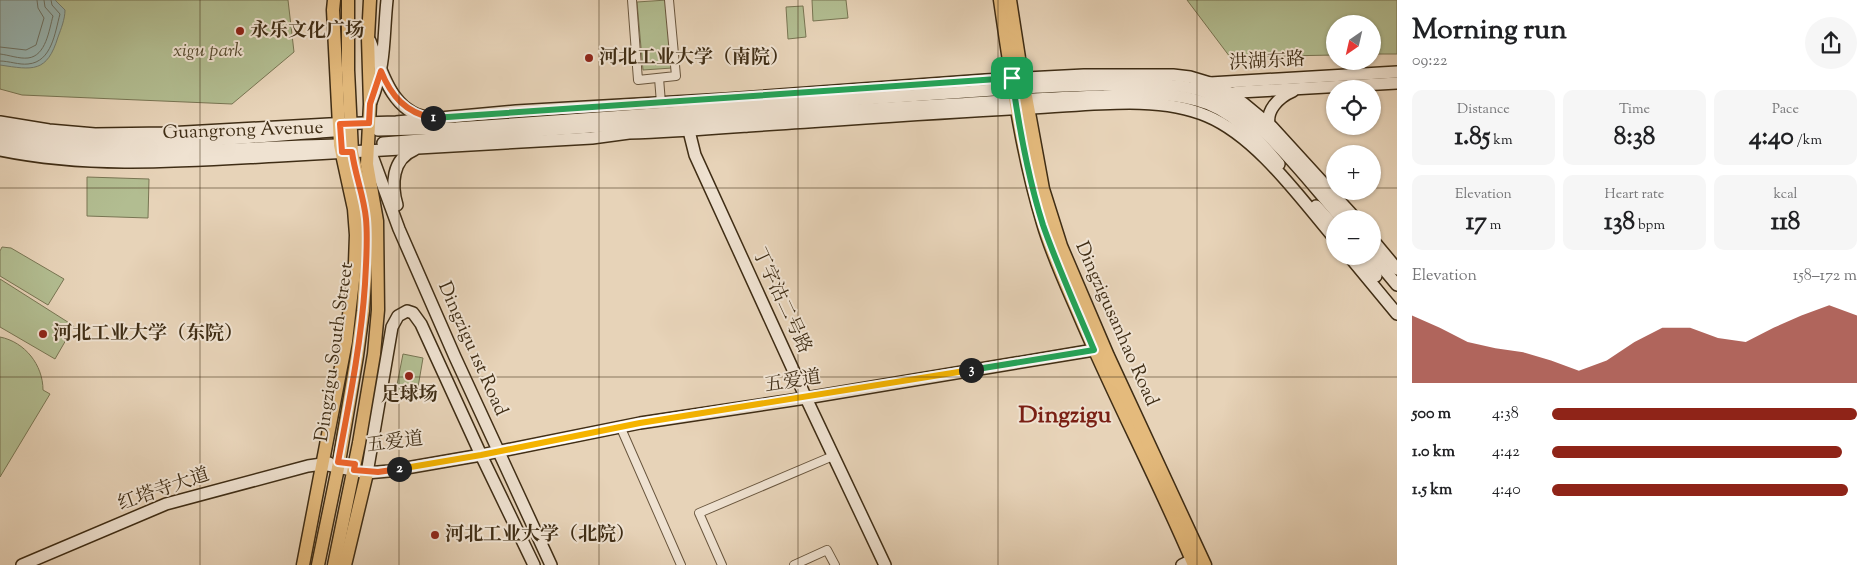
<!DOCTYPE html>
<html lang="en">
<head>
<meta charset="utf-8">
<style>
	:root { --surface:#fff; --page:#f6f6f6; --text:#202124; --muted:#757577; --accent:#8f2418 }
	body { margin:0; font-family:"Sorts Mill Goudy","Noto Serif SC",serif; background:var(--page); color:var(--text); height:100vh; display:flex; flex-direction:column; font-size:19px; white-space:nowrap }
	* { box-sizing:border-box; margin:0 }
	p { font-size:16px; color:var(--muted) }
	.icon { flex:none; width:28px; height:28px; fill:none; stroke:currentColor; stroke-width:2; stroke-linecap:round; stroke-linejoin:round }
	.map { position:relative; flex:1; overflow:hidden }
	.side { display:flex; flex-direction:column; background:var(--surface); width:475px }
	.side>* { flex:none }
	.needle { width:32px; rotate:214deg }
	.controls { position:absolute; left:1326px; top:15px; display:grid; gap:10px }
	.controls a { display:grid; place-items:center; width:55px; height:55px; border-radius:50%; background:var(--surface); box-shadow:0 1px 4px #0004; font-size:25px }
	.pin { position:absolute; display:grid; place-items:center; width:42px; height:42px; color:#fff; margin:-21px; border-radius:10px; box-shadow:0 2px 8px #0006 }
	.km { position:absolute; width:25px; height:25px; margin:-12px; border-radius:50%; background:#222; color:#fff; font-size:14px; line-height:25px; text-align:center }
	.round { display:grid; place-items:center; flex:none; width:52px; height:52px; border-radius:26px; background:var(--page) }
	.summary { display:flex; align-items:center; justify-content:space-between; height:85px; padding:0 15px }
	h1 { font-size:28px; font-weight:800; line-height:38px }
	.metrics { display:grid; grid-template-columns:repeat(3,1fr); gap:8px; height:85px; padding:5px 15px }
	.metrics div { display:grid; align-content:center; border-radius:10px; background:var(--page); text-align:center }
	.metrics b { font-size:25px; font-weight:800 }
	.metrics small { font-size:14px; font-weight:400 }
	.metrics p { font-size:14px }
	.chart { height:140px; padding:10px 15px }
	.chart p { display:flex; justify-content:space-between }
	.chart svg { width:100%; height:90px; margin-top:5px; fill:var(--accent); opacity:.7 }
	ul { padding:0 15px; list-style:none; font-size:16px }
	li { display:grid; grid-template-columns:80px 60px 1fr; align-items:center; height:38px }
	li i { height:12px; border-radius:6px; background:var(--accent) }
	main { display:flex; flex:1; min-height:0 }
	.map>svg:first-child { display:block }
	.green { fill:#b2bd91; stroke:#787553 }
	.water { fill:#98b7b5; stroke:#748075 }
	.lines { fill:none; stroke-linecap:round; stroke-linejoin:round }
	.shore { stroke:#6c7265; stroke-width:1 }
	.street-casing { stroke:#69563e; stroke-width:10 }
	.secondary-casing { stroke:#3f2d15; stroke-width:14 }
	.primary-casing { stroke:#3f2d15; stroke-width:15 }
	.street { stroke:#efe2d1; stroke-width:8 }
	.secondary { stroke:#efe2d1; stroke-width:11 }
	.primary { stroke:#e4ba7c; stroke-width:12 }
	.split-1-casing { stroke:#fff; stroke-width:10 }
	.split-2-casing { stroke:#fff; stroke-width:10 }
	.split-3-casing { stroke:#fff; stroke-width:10 }
	.split-4-casing { stroke:#fff; stroke-width:10 }
	.split-1 { stroke:#22a559; stroke-width:6 }
	.split-2 { stroke:#f0652b; stroke-width:6 }
	.split-3 { stroke:#f5b400; stroke-width:6 }
	.split-4 { stroke:#22a559; stroke-width:6 }
	.grid { fill:none; stroke:#3f2d15; stroke-width:1; stroke-opacity:0.55 }
	.poi-dot { fill:#8f2418; stroke:#efe2d1; stroke-width:2 }
	.labels { text-anchor:middle; dominant-baseline:central; stroke-width:4; stroke-linejoin:round; paint-order:stroke }
	.poi-label { font-size:19px; font-weight:bold; fill:#3f2d15; stroke:#efe2d1; text-anchor:start }
	.park-label { font-size:19px; font-style:italic; fill:#564a2e; stroke:#efe2d1 }
	.street-label { font-size:19px; fill:#3f2d15; stroke:#efe2d1 }
	.district-label { font-size:24px; font-weight:bold; fill:#7a1f14; stroke:#efe2d1 }
</style>
</head>
<body>
<main>
<div class="map">
<svg width="1397" height="565" viewBox="0 0 1397 565">
	<rect width="100%" height="100%" fill="#e7d3b8"/>
	<filter id="stains"><feTurbulence type="fractalNoise" baseFrequency=".004" numOctaves="4"/><feColorMatrix values="0 0 0 0 .2 0 0 0 0 .09 0 0 0 0 .02 0 0 0 .5 -.17"/></filter>
	<radialGradient id="worn" r=".72"><stop offset=".6" stop-color="#630" stop-opacity="0"/><stop offset="1" stop-color="#630" stop-opacity=".3"/></radialGradient>
	<g class="green">
		<polygon points="0,0 288,0 294,52 232,104 22,95 0,89"/>
		<polygon points="667,0 672,68 643,70 637,2"/>
		<polygon points="812,0 846,0 848,18 813,21"/>
		<polygon points="1187,0 1397,0 1397,54 1373,54 1372,24 1335,24 1335,55 1230,57"/>
		<polygon points="803,6 806,37 788,39 786,7"/>
		<polygon points="87,177 149,179 148,218 87,216"/>
		<polygon points="2,247 11,248 64,279 48,305 0,276 0,251"/>
		<polygon points="0,279 74,326 55,359 0,327"/>
		<path d="M0,337c25,5 43,28 43,53l7,4 -50,83z"/>
		<polygon points="403,354 423,358 416,399 395,395"/>
	</g>
	<path class="water" d="M0,0h55l10,10c0,9 -4,19 -7,27 -11,36 -25,33 -58,28z"/>
	<g class="lines">
		<g class="shore">
			<polyline points="0,47 26,50 36,45 44,18 38,8 37,0"/>
			<path d="M0,54c9,1 19,5 28,4 18,-2 21,-28 25,-42l-8,-9 -1,-7"/>
			<path d="M0,61c9,0 19,4 28,3 24,-2 27,-32 32,-50l-8,-9 -1,-5"/>
		</g>
		<g class="street-casing">
			<g id="street">
				<polyline points="632,0 638,80 676,76 669,0"/>
				<polyline points="659,78 661,103"/>
				<polyline points="620,426 681,565"/>
				<polyline points="722,565 699,513 833,456"/>
				<polyline points="794,565 827,550 835,565"/>
			</g>
		</g>
		<g class="secondary-casing">
			<g id="secondary">
				<path d="M370,41c11,28 21,70 56,76"/>
				<polyline points="1210,83 1397,72"/>
				<polyline points="1227,94 1239,92 1397,83"/>
				<path d="M371,102c15,-38 12,-63 16,-102"/>
				<polyline points="0,122 49,130 95,134 167,133 329,124 396,122 516,111 726,99 985,80 1084,75 1173,75 1190,77 1210,83 1230,93 1243,103 1272,127 1356,219"/>
				<polyline points="689,122 690,135 695,155 806,398 885,565"/>
				<path d="M1270,128c-6,-17 9,-31 23,-37"/>
				<path d="M378,130l78,-2c170,-12 339,-24 509,-36 58,-4 116,-8 174,-7 22,0 45,-1 66,7 54,21 99,84 137,127"/>
				<path d="M0,131c114,23 231,7 347,-1"/>
				<path d="M0,140c111,23 225,7 337,5"/>
				<path d="M383,143c191,-16 382,-28 573,-39 49,-3 99,-7 148,-8 30,-2 63,-4 92,4 36,9 60,37 83,64"/>
				<polyline points="368,145 399,229 455,357 551,565"/>
				<path d="M0,150c92,19 185,11 279,6 104,-6 208,-12 313,-18l37,-5c40,-1 79,-4 119,-7 93,-6 187,-13 281,-18 55,-2 128,-14 178,8 50,21 93,82 128,123"/>
				<path d="M397,205c-6,-20 -5,-46 17,-55"/>
				<polyline points="1316,206 1335,227"/>
				<polyline points="1372,239 1397,269"/>
				<polyline points="1372,255 1397,285"/>
				<polyline points="1349,256 1397,314"/>
				<polyline points="1360,256 1376,276"/>
				<polyline points="323,464 367,473 389,471 481,455 640,423 806,398 1094,350"/>
				<polyline points="367,473 392,327 398,316 407,311 413,313 421,324 481,455 534,565"/>
				<polyline points="22,565 166,504 308,466 329,463"/>
				<polyline points="1182,565 1200,556"/>
			</g>
		</g>
		<g class="primary-casing">
			<g id="primary">
				<path d="M1000,0c11,74 21,151 43,223 9,31 23,61 36,91 36,85 79,166 115,251"/>
				<polyline points="1010,0 1019,58 1043,189 1061,246 1108,356 1205,565"/>
				<polyline points="303,565 346,341 355,263 356,235 354,209 340,145 333,10 334,0"/>
				<polyline points="318,565 338,468 357,356 363,311 366,264 367,243 365,208 352,152 348,70 348,0"/>
				<polyline points="334,565 359,443 374,354 378,310 377,221 367,164 370,104 368,38 370,0"/>
				<polyline points="345,565 367,473"/>
			</g>
		</g>
		<use href="#street" class="street"/>
		<use href="#secondary" class="secondary"/>
		<use href="#primary" class="primary"/>
	</g>
	<g class="lines">
		<g class="split-1-casing">
			<polyline id="split-1" points="433,118 1012,78"/>
		</g>
		<g class="split-2-casing">
			<path id="split-2" d="M399,469l-21,3 -24,-2 1,-6 -17,-2c11,-59 23,-118 27,-178 1,-21 3,-43 1,-65 -2,-23 -11,-44 -14,-67h-10l-2,-28 29,-1 1,-19 11,-33c10,25 25,42 52,47"/>
		</g>
		<g class="split-3-casing">
			<polyline id="split-3" points="399,469 481,455 640,423 971,370"/>
		</g>
		<g class="split-4-casing">
			<path id="split-4" d="M971,370l123,-20c-17,-41 -36,-82 -51,-125 -15,-47 -24,-98 -31,-147"/>
		</g>
		<use href="#split-1" class="split-1"/>
		<use href="#split-2" class="split-2"/>
		<use href="#split-3" class="split-3"/>
		<use href="#split-4" class="split-4"/>
	</g>
	<path class="grid" d="M200,0v565M399,0v565M599,0v565M798,0v565M998,0v565M1197,0v565M0,188h1335M1372,188h25M0,377h1397"/>
	<g class="poi-dot">
		<circle cx="240" cy="31" r="5"/>
		<circle cx="589" cy="58" r="5"/>
		<circle cx="43" cy="334" r="5"/>
		<circle cx="409" cy="376" r="5"/>
		<circle cx="435" cy="535" r="5"/>
	</g>
	<g class="labels">
		<g class="poi-label">
			<text x="250" y="31">永乐文化广场</text>
			<text x="599" y="58">河北工业大学（南院）</text>
			<text x="53" y="334">河北工业大学（东院）</text>
			<text x="409" y="395" text-anchor="middle">足球场</text>
			<text x="445" y="535">河北工业大学（北院）</text>
		</g>
		<g class="park-label">
			<text x="208" y="51">xigu park</text>
		</g>
		<g class="street-label">
			<text transform="translate(1267 62) rotate(-3)">洪湖东路</text>
			<text transform="translate(243 131) rotate(-2)">Guangrong Avenue</text>
			<text transform="translate(781 301) rotate(65)">丁字沽二号路</text>
			<text transform="translate(1116 324) rotate(66)">Dingzigusanhao Road</text>
			<text transform="translate(472 349) rotate(66)">Dingzigu 1st Road</text>
			<text transform="translate(335 352) rotate(-82)">Dingzigu South Street</text>
			<text transform="translate(793 382) rotate(-9)">五爱道</text>
			<text transform="translate(395 443) rotate(-7)">五爱道</text>
			<text transform="translate(164 490) rotate(-19)">红塔寺大道</text>
		</g>
		<g class="district-label">
			<text x="1065" y="416">Dingzigu</text>
		</g>
	</g>
	<rect width="100%" height="100%" filter="url(#stains)"/>
	<rect width="100%" height="100%" fill="url(#worn)"/>
</svg>
<div class="controls">
<a><svg class="needle" viewBox="-14 -14 28 28"><path d="M0-13l5 13h-10z" fill="#e53935"/><path d="M0 13l5-13h-10z" fill="#757577"/></svg></a>
<a><svg class="icon" aria-label="locate" viewBox="0 0 24 24"><circle cx="12" cy="12" r="6"/><path d="M12 2v4M12 18v4M2 12h4M18 12h4"/></svg></a>
<a>+</a>
<a>−</a>
</div>
<div class="pin" style="left:1012px;top:78px;background:#1e9e55"><svg class="icon" aria-label="arrive" viewBox="0 0 24 24"><path d="M6 21V4h12l-3 4 3 4H6"/></svg></div>
<b class="km" style="left:433px;top:118px">1</b>
<b class="km" style="left:399px;top:469px">2</b>
<b class="km" style="left:971px;top:370px">3</b>
</div>
<section class="side">
<div class="summary"><div><h1>Morning run</h1><p>09:22</p></div><a class="round"><svg class="icon" aria-label="share" viewBox="0 0 24 24"><path d="M12 15V3M7 8l5-5 5 5M5 13v7h14v-7"/></svg></a></div>
<div class="metrics">
<div><p>Distance</p><b>1.85<small> km</small></b></div>
<div><p>Time</p><b>8:38</b></div>
<div><p>Pace</p><b>4:40<small> /km</small></b></div>
</div>
<div class="metrics">
<div><p>Elevation</p><b>17<small> m</small></b></div>
<div><p>Heart rate</p><b>138<small> bpm</small></b></div>
<div><p>kcal</p><b>118</b></div>
</div>
<div class="chart"><p><span>Elevation</span>158–172 m</p>
<svg viewBox="0 0 160 44" preserveAspectRatio="none"><path d="M0 44V11L10 17L20 24L30 27L40 29L50 33L60 38L70 33L80 24L90 17L100 17L110 22L120 24L130 17L140 11L150 6L160 11V44z"/></svg>
</div>
<ul>
<li><b>500 m</b>4:38<i style="width:100%"></i></li>
<li><b>1.0 km</b>4:42<i style="width:95%"></i></li>
<li><b>1.5 km</b>4:40<i style="width:97%"></i></li>
</ul>
</section>
</main>
</body>
</html>
